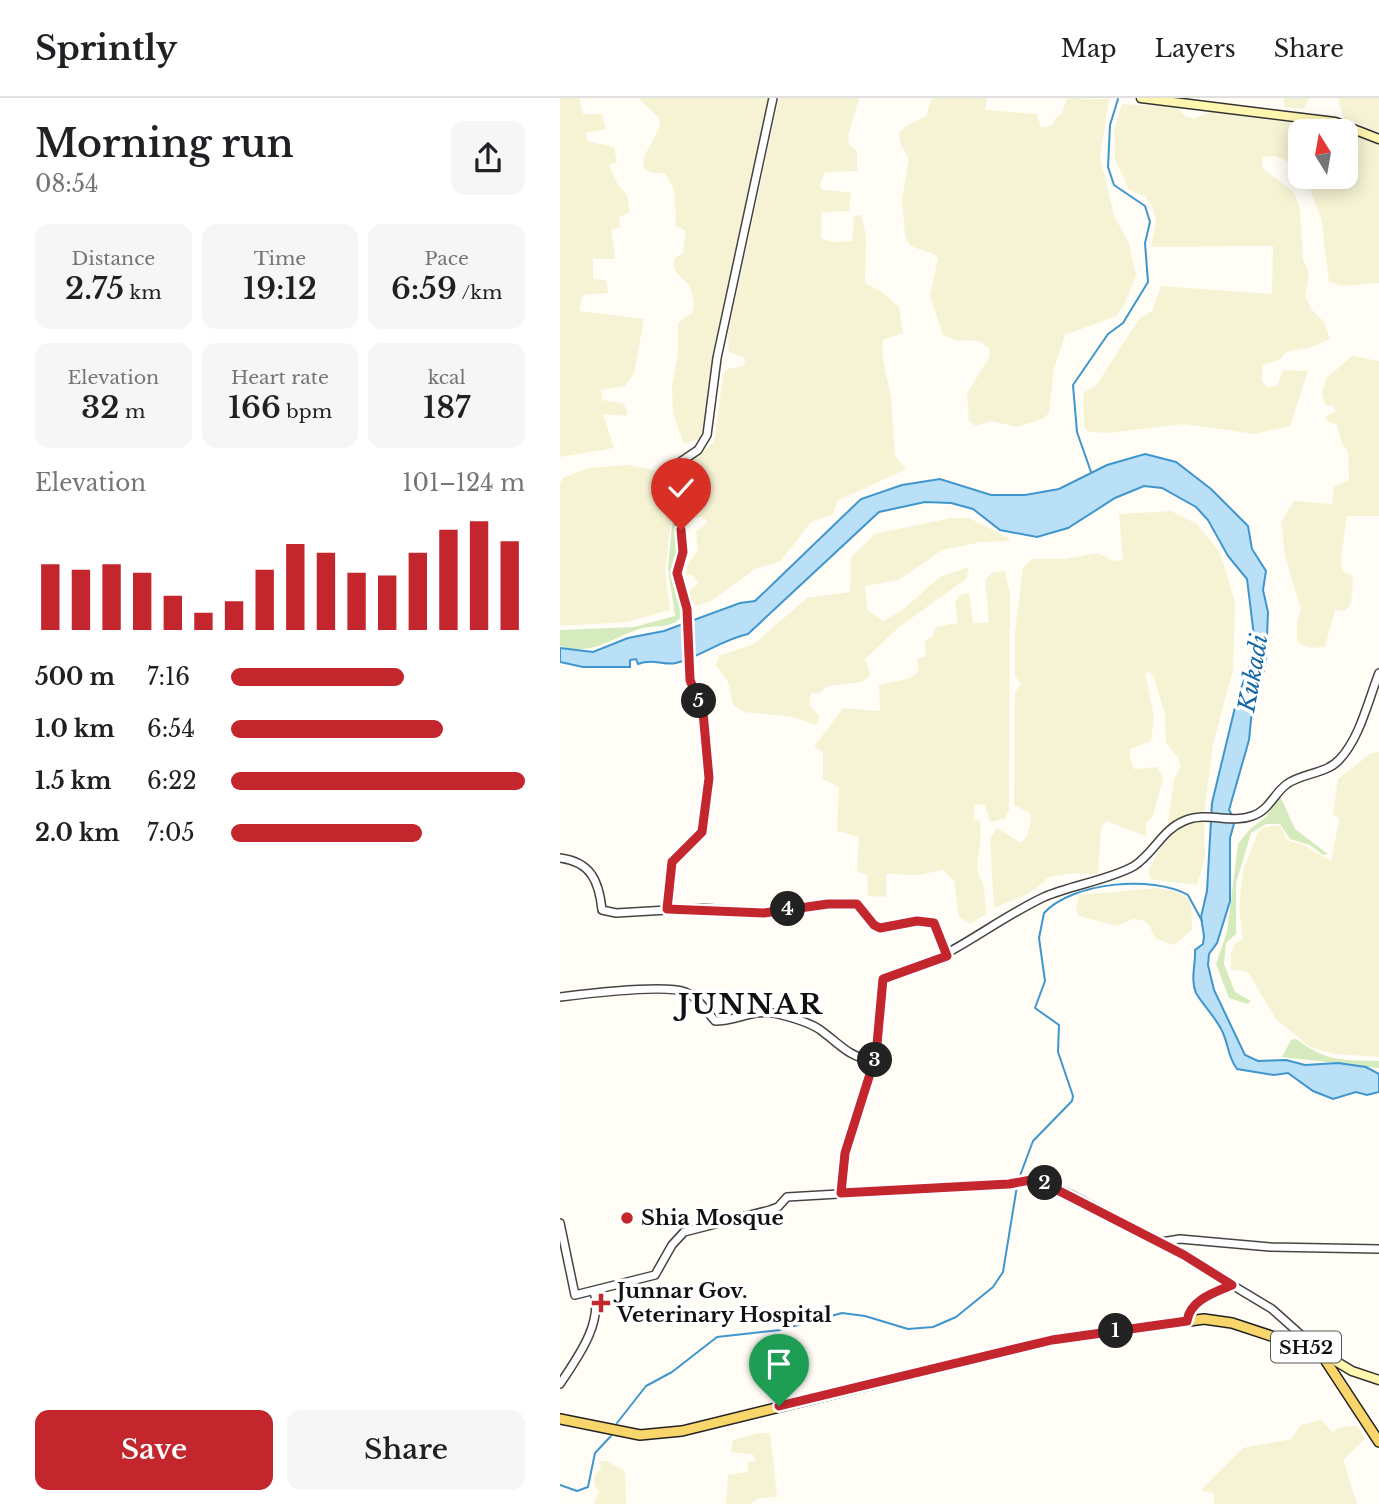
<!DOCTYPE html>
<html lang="en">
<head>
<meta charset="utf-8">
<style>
	:root { --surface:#fff; --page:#f6f6f6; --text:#202124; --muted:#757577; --line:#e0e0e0; --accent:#c4262e }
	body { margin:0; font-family:"Libre Baskerville",serif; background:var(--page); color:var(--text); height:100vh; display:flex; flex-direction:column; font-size:26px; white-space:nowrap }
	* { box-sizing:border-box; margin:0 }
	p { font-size:23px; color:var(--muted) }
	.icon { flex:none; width:38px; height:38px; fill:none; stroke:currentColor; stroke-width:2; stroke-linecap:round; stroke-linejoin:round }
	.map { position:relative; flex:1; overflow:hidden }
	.sheet { display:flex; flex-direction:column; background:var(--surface); width:560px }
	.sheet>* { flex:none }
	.needle { width:46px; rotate:349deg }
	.fabs { position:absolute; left:728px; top:21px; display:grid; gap:14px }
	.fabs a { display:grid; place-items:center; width:70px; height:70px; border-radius:14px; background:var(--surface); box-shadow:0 4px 18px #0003; font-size:35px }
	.pin { position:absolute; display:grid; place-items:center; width:60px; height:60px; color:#fff; margin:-72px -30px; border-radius:50% 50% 50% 0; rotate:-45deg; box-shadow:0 0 7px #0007 }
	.pin .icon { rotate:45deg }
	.km { position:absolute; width:35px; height:35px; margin:-18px; border-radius:50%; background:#222; color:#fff; font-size:19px; line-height:35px; text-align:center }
	.round { display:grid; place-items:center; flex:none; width:74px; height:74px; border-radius:14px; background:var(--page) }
	.head { display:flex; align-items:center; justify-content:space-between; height:119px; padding:0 35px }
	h1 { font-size:38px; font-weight:600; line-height:52px }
	.metrics { display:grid; grid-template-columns:repeat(3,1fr); gap:10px; height:119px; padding:7px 35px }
	.metrics div { display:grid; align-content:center; border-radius:14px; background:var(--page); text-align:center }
	.metrics b { font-size:30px; font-weight:600 }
	.metrics small { font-size:19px; font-weight:400 }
	.metrics p { font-size:19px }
	.chart { height:196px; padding:14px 35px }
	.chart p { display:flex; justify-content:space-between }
	.chart svg { width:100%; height:126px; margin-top:7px; stroke:var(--accent); stroke-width:6 }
	.action { display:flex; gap:14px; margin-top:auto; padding:14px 35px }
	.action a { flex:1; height:80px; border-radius:14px; background:var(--accent); color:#fff; font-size:28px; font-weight:600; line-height:80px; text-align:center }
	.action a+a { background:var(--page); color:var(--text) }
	ul { padding:0 35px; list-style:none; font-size:23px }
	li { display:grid; grid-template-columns:112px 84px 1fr; align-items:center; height:52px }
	li i { height:18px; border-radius:9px; background:var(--accent) }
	header { display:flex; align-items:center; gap:42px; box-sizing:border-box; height:98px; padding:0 35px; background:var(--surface); border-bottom:2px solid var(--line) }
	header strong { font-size:33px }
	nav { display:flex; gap:38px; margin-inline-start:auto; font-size:24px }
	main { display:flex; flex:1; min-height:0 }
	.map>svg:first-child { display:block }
	.farmland { fill:#f6f3d4 }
	.green { fill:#d5ebbd }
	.water { fill:#b9e0f7; stroke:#3f96cf; stroke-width:2 }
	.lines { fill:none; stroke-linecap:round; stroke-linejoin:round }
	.stream { stroke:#3f96cf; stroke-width:2 }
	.tertiary-casing { stroke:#444; stroke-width:10 }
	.secondary-casing { stroke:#333; stroke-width:11 }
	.primary-casing { stroke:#222; stroke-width:12 }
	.tertiary { stroke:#fff; stroke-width:7 }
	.secondary { stroke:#fff6b0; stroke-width:8 }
	.primary { stroke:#f9d66b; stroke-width:9 }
	.route-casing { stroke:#fff; stroke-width:14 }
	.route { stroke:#c4262e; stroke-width:9 }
	.poi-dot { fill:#c4262e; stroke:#fff; stroke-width:2.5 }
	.labels { text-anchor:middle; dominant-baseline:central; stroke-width:7; stroke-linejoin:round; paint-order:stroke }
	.shield { fill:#fff; stroke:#585858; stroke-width:2 }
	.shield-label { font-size:19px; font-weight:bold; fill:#111 }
	.poi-label { font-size:21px; font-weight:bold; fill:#111; stroke:#fff; text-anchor:start }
	.water-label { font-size:23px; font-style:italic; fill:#1768a6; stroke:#fff }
	.district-label { font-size:28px; font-weight:bold; letter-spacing:2px; fill:#111; stroke:#fff }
</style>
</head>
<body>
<header>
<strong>Sprintly</strong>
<nav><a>Map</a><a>Layers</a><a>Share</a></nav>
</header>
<main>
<section class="sheet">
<div class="head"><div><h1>Morning run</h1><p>08:54</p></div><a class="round"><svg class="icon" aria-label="share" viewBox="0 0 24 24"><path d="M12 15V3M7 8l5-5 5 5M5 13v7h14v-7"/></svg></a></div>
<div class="metrics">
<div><p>Distance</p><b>2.75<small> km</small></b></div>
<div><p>Time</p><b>19:12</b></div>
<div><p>Pace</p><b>6:59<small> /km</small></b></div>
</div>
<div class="metrics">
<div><p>Elevation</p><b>32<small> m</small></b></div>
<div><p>Heart rate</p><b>166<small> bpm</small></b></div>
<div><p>kcal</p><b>187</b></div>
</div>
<div class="chart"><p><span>Elevation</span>101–124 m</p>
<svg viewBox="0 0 160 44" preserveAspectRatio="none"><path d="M5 44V21M15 44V23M25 44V21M35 44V24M45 44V32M55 44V38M65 44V34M75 44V23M85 44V14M95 44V17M105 44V24M115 44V25M125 44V17M135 44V9M145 44V6M155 44V13"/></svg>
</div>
<ul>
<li><b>500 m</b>7:16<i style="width:59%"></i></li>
<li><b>1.0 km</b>6:54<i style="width:72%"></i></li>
<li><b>1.5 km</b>6:22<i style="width:100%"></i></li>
<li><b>2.0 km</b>7:05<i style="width:65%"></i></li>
</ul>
<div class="action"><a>Save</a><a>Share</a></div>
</section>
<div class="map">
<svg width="819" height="1406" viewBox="0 0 819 1406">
	<rect width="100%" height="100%" fill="#fffdf5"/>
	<g class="farmland">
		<polygon points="0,0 19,0 23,16 42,16 46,31 26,35 27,43 54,49 57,64 49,67 58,87 67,97 70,114 59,119 60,130 51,131 55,161 33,161 33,181 46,182 48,195 23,197 19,213 84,221 74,275 65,288 41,292 42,302 63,305 68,315 66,318 43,316 54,350 0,359"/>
		<polygon points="78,0 210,0 144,339 124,346 113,315 112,287 118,257 118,225 132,215 134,207 130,188 116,174 113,166 115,160 123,155 126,133 116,128 114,92 105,75 91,75 84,70 83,61 100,28 99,20"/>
		<polygon points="219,0 299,0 288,38 289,46 297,53 297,73 265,74 260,86 261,91 291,95 289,113 262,114 261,140 272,144 292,143 294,118 301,117 306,138 305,185 322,194 339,209 343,235 323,242 322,256 331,300 335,358 346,371 277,403 273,416 251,424 221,463 195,471 151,503 135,508 128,494 138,485 132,477 127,477 126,469 138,453 136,434 148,424 142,419 128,420 116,379 119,372 151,347 155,340 163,276 167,271 183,268 185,265 184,259 169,254 168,236"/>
		<polygon points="372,0 427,0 425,12 477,16 481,30 493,27 496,19 502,16 507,0 549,1 540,59 554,118 569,145 576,177 564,208 556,218 505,237 494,271 489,315 484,320 458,329 431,323 416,328 409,323 407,295 429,260 430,251 419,243 395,242 383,237 370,198 378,160 371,155 350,148 345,137 342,101 349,61 341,47 339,35 346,28 366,18"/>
		<polygon points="724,0 749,0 744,11 724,9"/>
		<polygon points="778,0 819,0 819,34 784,21"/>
		<polygon points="562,6 618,9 622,16 634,21 651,13 784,33 740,33 740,69 715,58 704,59 702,62 702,70 733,93 740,110 743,161 749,176 745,198 751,211 764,224 770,241 752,249 726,254 719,262 702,267 702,283 707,289 717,288 723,272 748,273 730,328 694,336 623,326 550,335 529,334 524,329 523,295 536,288 579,221 592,213 601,188 712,196 713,148 591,149 596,122 592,108 585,98 569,92 555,61 554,32"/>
		<polygon points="786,34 819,46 819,185 781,188 769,184 761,120 752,98 750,79 786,79"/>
		<polygon points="792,258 819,263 819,418 787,418 781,461 783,474 790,476 793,482 791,506 785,513 775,512 765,549 751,550 737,544 737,523 741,512 725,457 721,424 734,403 772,406 774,389 789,382 788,353 782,346 777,327 767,323 765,319 776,313 773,308 765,307 762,294 767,280"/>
		<polygon points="67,367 95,372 112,415 105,474 110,512 67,524 0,528 0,385 4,379 29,370"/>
		<polygon points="611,413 637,426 655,448 662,460 675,505 673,571 653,647 644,715 607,730 614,682 621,668 617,658 606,645 605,616 594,580 590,574 585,575 594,619 591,643 570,651 570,660 574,671 597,669 603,680 592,720 586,725 586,738 546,723 541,730 538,776 514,775 489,779 468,796 434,810 430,740 437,730 461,745 467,738 471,723 470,715 454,707 455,594 461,586 455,578 455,533 463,470 472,461 505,461 538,455 553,463 563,462 559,416"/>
		<polygon points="391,420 409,420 449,440 449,443 421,444 382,452 339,482 305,488 307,512 323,523 341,513 380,479 409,469 406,481 339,529 305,561 310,577 302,584 268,588 259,595 251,595 249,607 259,618 256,627 233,619 184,614 173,607 168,584 156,567 159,558 194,546 247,500 290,494 291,459 315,436"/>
		<polygon points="445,473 450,497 449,712 445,721 430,724 425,707 415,706 414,722 420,723 421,735 417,772 424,789 426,816 410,826 399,819 394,783 383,772 358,777 326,776 326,799 308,798 307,777 297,774 299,739 277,733 279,689 263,681 263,654 254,649 283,610 320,613 319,587 351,580 359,573 357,561 366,558 365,543 372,539 376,529 398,525 395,505 400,497 409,495 413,525 429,525 425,482 433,474"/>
		<polygon points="819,654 819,959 774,956 750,949 716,921 689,876 684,873 671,872 671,855 675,846 683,841 679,811 683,772 698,734 704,729 720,727 727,742 744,747 771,763 779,723 778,719 773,718 778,681 810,656"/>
		<polygon points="644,720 645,759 637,787 590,781 589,771 608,737 616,729"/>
		<polygon points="597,790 614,793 631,802 632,832 614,847 596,841 589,827 582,822 573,821 557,828 519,818 516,813 519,797"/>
		<polygon points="761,1322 773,1335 777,1330 797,1327 805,1341 783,1362 797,1406 654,1406 654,1396 641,1392 683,1350 731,1341 741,1327"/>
		<polygon points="199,1335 210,1335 217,1399 198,1400 190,1406 166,1406 168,1377 188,1374 188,1364 195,1363 194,1357 171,1354 173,1342"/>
		<polygon points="39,1363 46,1363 65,1373 66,1406 34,1406 39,1393 34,1387 35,1376 41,1371"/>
	</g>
	<g class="green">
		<path d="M113,416c15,33 -10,58 10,95 -1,20 -26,16 -40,19 -30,8 -49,29 -83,18v-16l74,-3 41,-11 -7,-48z"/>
		<polygon points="720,698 735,731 768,756 763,757 750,747 730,741 720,726 706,726 691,735 676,785 676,836 666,845 664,866 675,894 691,903 688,906 669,900 656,866 667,834 678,746 690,731 706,719"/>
		<path d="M736,941c31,23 46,21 83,22v7l-97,-11 9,-17z"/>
	</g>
	<path class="water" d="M585,356l31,8 35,27 37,37 4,23 14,22 -3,19 5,22 -2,48 -6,27 -7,13 -4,40 -20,70 6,10 -5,18v63l-13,42 -8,11 -1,11 6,25 31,65 13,6 28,-1 19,5 33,-2 28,4 13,7v18l-12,3 -11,-3 -23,7 -20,-8 -25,-18 -14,2 -37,-6c-9,-12 -8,-22 -14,-36 -5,-13 -21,-29 -27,-40 -6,-14 0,-30 -1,-43l8,-6 1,-8 -3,-19 6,-26 5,-88 25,-104 12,-32 5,-31 -7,-57 -19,-23 -20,-36 -12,-13 -34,-19 -18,-2 -29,12 -47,30 -31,9 -37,-7 -27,-21 -22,-6 -26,-1 -46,10 -131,122c-27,6 -46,22 -72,29 -12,3 -22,-5 -38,1l-2,-5 -6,1v7h-47l-23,-5v-14l33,4 35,-14 36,-7 76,-28 15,-2 106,-102 41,-14 38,-6 51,16h34l34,-6 48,-24z"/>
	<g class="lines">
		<g class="stream">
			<polyline points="531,374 517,334 513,287 548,236 563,225 588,184 585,145 590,124 585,108 554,87 548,69 550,27 558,1"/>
			<path d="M458,1083l15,-40 39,-40 1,-5 -15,-44 1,-27 -24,-17 10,-27 -6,-43 5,-25c29,-31 108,-38 144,-18l14,26"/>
			<polyline points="57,1325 86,1288 112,1274 157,1239 220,1232 282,1215 305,1218 348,1231 373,1229 396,1219 433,1189 443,1174 457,1088"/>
			<polyline points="0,1387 17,1393 28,1389 35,1355 51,1338"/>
		</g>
		<g class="tertiary-casing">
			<g id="tertiary">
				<path d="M0,760c31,4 39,23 42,52l14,3 86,-5 62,5 64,-9h29l21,23 39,-6 17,2 13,33"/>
				<polyline points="107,811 112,764 142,734 149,680 143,614 130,582 127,511 117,475 123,445 110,371 138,352 147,337 157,260 213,0"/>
				<path d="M0,899c24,-3 104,-13 125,-5 13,5 21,19 30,29 23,0 39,-13 63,-7 12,3 36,10 45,18 20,15 24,23 51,30"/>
				<path d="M281,1095l4,-40 31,-98 8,-77c60,-13 105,-55 160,-81 25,-11 68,-18 90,-31 20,-13 28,-36 50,-45 23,-10 47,3 68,-5 17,-5 22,-23 35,-32 15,-11 39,-10 52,-24 21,-22 29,-59 40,-87"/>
				<polyline points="0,1125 15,1197 95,1177 112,1147 124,1134 210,1112 218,1109 227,1099 449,1086 476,1081 510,1096 624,1157 672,1187"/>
				<polyline points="601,1144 620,1141 710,1149 819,1151"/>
				<path d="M627,1223c3,-21 27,-29 45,-36l40,24 47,42"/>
				<path d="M0,1286c17,-26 43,-60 34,-93"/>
			</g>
		</g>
		<g class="secondary-casing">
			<g id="secondary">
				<polyline points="581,0 775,24 819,41"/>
				<polyline points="762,1255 792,1273 819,1282"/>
			</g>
		</g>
		<g class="primary-casing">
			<polyline id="primary" points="0,1321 80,1337 122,1333 492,1242 644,1221 672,1225 760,1254 819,1344"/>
		</g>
		<use href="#tertiary" class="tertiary"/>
		<use href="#secondary" class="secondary"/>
		<use href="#primary" class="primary"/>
	</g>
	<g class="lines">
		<g class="route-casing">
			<path id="route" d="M121,432l2,22 -6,21 10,36 3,71 13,32 6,66 -7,54 -30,30 -5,47 97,4 64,-9h29l17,21 6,3 37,-7 17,2 13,33 -64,23 -7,76 -31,98 -4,40 168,-9 27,-5 148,76 48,30c-17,7 -42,15 -45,36l-135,19 -273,66"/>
		</g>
		<use href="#route" class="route"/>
	</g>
	<g class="poi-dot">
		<circle cx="67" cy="1120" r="7"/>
		<path d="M37.5 1194.5h7v7h7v7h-7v7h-7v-7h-7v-7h7z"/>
	</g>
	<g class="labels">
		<rect class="shield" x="711" y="1233.5" width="70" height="31" rx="5"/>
		<g class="shield-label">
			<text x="746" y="1249">SH52</text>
		</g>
		<g class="poi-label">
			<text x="81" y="1120">Shia Mosque</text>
			<text x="57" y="1193">Junnar Gov.<tspan x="57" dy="24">Veterinary Hospital</tspan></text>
		</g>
		<g class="water-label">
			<text transform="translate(693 575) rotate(-80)">Kukadi</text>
		</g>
		<g class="district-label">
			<text x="191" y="906">JUNNAR</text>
		</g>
	</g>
</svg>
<div class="fabs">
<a><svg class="needle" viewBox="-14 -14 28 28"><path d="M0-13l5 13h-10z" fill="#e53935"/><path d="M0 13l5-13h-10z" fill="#757577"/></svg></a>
</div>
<div class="pin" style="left:219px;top:1308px;background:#1e9e55"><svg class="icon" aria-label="arrive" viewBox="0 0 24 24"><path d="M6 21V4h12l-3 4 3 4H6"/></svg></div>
<div class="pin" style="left:121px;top:432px;background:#d93025"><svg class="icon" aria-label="check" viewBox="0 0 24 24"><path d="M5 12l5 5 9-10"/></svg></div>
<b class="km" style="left:556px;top:1233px">1</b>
<b class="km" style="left:485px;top:1085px">2</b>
<b class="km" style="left:315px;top:962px">3</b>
<b class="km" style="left:228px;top:811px">4</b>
<b class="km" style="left:139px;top:603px">5</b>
</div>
</main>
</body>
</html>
